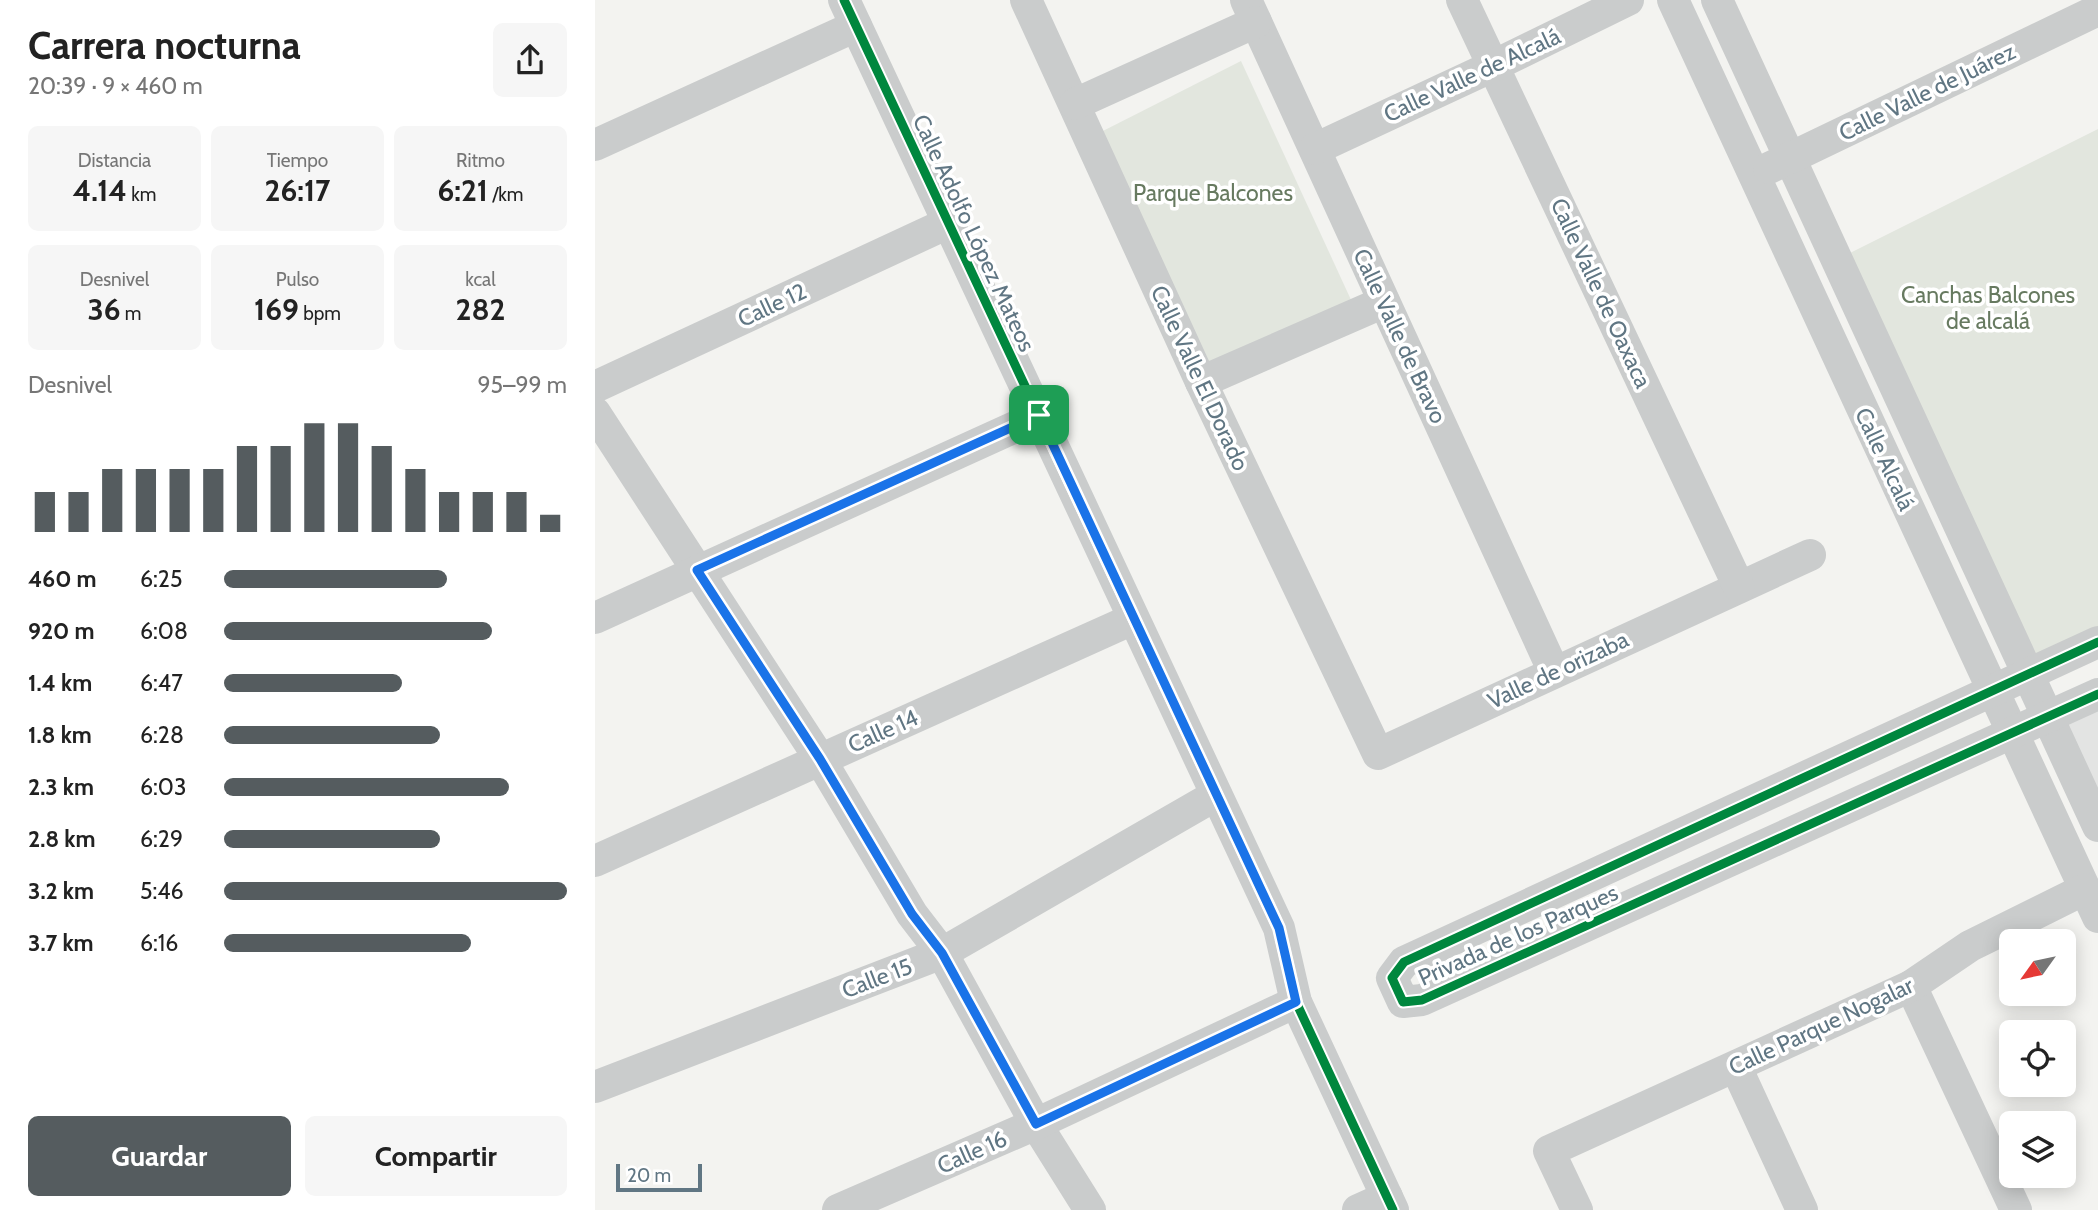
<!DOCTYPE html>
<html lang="es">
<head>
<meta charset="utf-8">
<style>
	:root { --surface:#fff; --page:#f6f6f6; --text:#222; --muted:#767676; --accent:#555c5f }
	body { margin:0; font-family:Cabin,sans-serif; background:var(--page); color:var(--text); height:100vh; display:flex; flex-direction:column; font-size:26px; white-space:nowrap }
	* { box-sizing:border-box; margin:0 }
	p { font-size:23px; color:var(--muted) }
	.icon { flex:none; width:38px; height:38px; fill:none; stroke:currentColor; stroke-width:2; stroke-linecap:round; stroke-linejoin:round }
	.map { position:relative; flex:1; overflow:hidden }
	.panel { display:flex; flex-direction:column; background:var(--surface); width:595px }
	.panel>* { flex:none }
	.needle { width:46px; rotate:237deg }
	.tools { position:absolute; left:1404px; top:929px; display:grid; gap:14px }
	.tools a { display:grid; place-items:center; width:77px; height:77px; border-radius:10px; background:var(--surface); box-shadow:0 4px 18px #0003; font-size:35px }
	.scale { position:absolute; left:21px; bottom:18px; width:86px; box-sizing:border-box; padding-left:7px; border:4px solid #607683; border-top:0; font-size:19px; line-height:24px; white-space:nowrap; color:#607683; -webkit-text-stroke:5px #fff; paint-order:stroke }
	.pin { position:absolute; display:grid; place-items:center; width:60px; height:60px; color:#fff; margin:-30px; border-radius:14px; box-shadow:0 4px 10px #0006 }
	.round { display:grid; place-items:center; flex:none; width:74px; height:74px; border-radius:10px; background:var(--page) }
	.summary { display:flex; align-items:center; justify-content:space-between; height:119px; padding:0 28px }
	h1 { font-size:38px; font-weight:700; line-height:52px }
	.figures { display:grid; grid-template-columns:repeat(3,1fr); gap:10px; height:119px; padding:7px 28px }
	.figures div { display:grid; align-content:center; border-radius:10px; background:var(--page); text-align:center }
	.figures b { font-size:30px; font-weight:700 }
	.figures small { font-size:19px; font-weight:400 }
	.figures p { font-size:19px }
	.chart { height:196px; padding:14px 28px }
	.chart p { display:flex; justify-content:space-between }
	.chart svg { width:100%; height:126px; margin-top:7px; stroke:var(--accent); stroke-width:6 }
	.button { display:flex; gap:14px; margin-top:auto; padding:14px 28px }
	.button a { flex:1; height:80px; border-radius:10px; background:var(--accent); color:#fff; font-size:28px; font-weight:700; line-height:80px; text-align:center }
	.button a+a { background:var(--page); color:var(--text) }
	ul { padding:0 28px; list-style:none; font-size:23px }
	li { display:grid; grid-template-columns:112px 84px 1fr; align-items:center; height:52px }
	li i { height:18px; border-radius:9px; background:var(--accent) }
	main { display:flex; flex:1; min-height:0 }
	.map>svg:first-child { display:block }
	.built { fill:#e3e4e3 }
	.green { fill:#e2e6de }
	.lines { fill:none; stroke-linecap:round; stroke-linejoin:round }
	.minor { stroke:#cacccc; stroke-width:32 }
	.cycleway-casing { stroke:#fff; stroke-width:13 }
	.cycleway { stroke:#00873e; stroke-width:9 }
	.route-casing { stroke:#fff; stroke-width:14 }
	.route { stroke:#1a73e8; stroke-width:9 }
	.labels { text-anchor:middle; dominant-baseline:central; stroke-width:7; stroke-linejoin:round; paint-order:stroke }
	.street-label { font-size:23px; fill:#607683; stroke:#fff }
	.park-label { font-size:23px; fill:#677a60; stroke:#fff }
</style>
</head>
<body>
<main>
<section class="panel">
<div class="summary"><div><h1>Carrera nocturna</h1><p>20:39 · 9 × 460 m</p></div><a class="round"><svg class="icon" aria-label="share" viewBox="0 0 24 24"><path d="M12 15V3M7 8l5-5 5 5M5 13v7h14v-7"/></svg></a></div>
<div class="figures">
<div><p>Distancia</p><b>4.14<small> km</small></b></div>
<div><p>Tiempo</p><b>26:17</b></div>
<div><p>Ritmo</p><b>6:21<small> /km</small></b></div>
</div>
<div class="figures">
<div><p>Desnivel</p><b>36<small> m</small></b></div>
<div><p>Pulso</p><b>169<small> bpm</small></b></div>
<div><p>kcal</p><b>282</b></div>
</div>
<div class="chart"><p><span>Desnivel</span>95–99 m</p>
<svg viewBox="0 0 160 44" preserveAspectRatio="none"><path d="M5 44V30M15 44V30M25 44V22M35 44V22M45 44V22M55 44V22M65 44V14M75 44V14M85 44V6M95 44V6M105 44V14M115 44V22M125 44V30M135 44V30M145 44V30M155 44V38"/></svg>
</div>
<ul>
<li><b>460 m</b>6:25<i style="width:65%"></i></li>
<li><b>920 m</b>6:08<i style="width:78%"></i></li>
<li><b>1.4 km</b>6:47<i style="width:52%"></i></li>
<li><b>1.8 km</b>6:28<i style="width:63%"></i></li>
<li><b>2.3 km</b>6:03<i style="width:83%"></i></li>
<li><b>2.8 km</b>6:29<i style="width:63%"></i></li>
<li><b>3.2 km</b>5:46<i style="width:100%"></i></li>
<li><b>3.7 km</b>6:16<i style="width:72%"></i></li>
</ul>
<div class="button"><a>Guardar</a><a>Compartir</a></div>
</section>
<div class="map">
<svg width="1503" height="1210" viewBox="0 0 1503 1210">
	<rect width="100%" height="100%" fill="#f3f3f0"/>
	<polygon class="built" points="1503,705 1503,793 1464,721"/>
	<g class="green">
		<polygon points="646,61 757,302 610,364 500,135"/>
		<polygon points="1503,129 1503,628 1437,665 1247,257"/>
	</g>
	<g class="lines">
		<g class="minor">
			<polyline points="249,0 684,928 701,1002 798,1210"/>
			<polyline points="431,0 606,382 783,754 1215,555"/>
			<polyline points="651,0 959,672"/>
			<polyline points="867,0 1144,587"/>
			<polyline points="1078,0 1503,917"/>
			<polyline points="1122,0 1503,826"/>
			<polyline points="480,104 661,22"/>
			<polyline points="0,145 261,26"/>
			<polyline points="720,149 898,66 1033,0"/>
			<polyline points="1174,168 1503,10"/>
			<polyline points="606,382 789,302"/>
			<polyline points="0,387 353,223"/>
			<polyline points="0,413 225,759 317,914 347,953 441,1124 495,1210"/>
			<polyline points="0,618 444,416"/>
			<polyline points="1503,642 809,962 797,978 808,1002 827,1000 1503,694"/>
			<polyline points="0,861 538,619"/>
			<polyline points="1316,986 1421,1210"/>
			<polyline points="1141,1067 1207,1210"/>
			<polyline points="0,1087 347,953 621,795"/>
			<polyline points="243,1210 441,1124 701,1002"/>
			<polyline points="763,1210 792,1197"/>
			<polyline points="982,1210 954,1151 1316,986 1375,946 1490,889"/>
		</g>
		<g class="cycleway-casing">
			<g id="cycleway">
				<polyline points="249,0 684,928 701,1002 798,1210"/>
				<polyline points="1503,642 809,962 797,978 808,1002 827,1000 1503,694"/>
			</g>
		</g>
		<use href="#cycleway" class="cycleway"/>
	</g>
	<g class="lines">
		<g class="route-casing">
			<polygon id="route" points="444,415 684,928 701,1002 441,1124 347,953 317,914 225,759 102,570"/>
		</g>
		<use href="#route" class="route"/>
	</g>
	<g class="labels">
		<g class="street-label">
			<text transform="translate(877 75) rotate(-25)">Calle Valle de Alcalá</text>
			<text transform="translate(1332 92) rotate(-26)">Calle Valle de Juárez</text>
			<text transform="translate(379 233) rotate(65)">Calle Adolfo López Mateos</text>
			<text transform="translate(1006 293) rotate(65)">Calle Valle de Oaxaca</text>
			<text transform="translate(177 305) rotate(-25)">Calle 12</text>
			<text transform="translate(805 336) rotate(65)">Calle Valle de Bravo</text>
			<text transform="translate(605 378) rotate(65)">Calle Valle El Dorado</text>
			<text transform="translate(1290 459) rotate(65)">Calle Alcalá</text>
			<text transform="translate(963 670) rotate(-25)">Valle de orizaba</text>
			<text transform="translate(288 731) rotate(-24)">Calle 14</text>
			<text transform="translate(923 935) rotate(-24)">Privada de los Parques</text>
			<text transform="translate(282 978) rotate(-21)">Calle 15</text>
			<text transform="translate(1226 1026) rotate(-25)">Calle Parque Nogalar</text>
			<text transform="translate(377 1152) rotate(-24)">Calle 16</text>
		</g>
		<g class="park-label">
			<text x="618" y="193">Parque Balcones</text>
			<text x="1393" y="295">Canchas Balcones<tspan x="1393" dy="26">de alcalá</tspan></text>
		</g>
	</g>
</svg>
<div class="tools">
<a><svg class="needle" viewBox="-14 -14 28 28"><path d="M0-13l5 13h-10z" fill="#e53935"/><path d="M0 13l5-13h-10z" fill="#767676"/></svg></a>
<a><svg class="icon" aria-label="locate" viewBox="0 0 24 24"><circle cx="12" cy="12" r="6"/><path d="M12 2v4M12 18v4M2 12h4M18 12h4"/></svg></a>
<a><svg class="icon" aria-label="layers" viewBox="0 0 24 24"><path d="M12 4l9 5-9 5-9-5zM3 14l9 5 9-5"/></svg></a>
</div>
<div class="scale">20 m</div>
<div class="pin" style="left:444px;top:415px;background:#1e9e55"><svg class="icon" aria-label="arrive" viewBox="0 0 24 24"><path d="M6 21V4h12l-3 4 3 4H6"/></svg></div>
</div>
</main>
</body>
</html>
